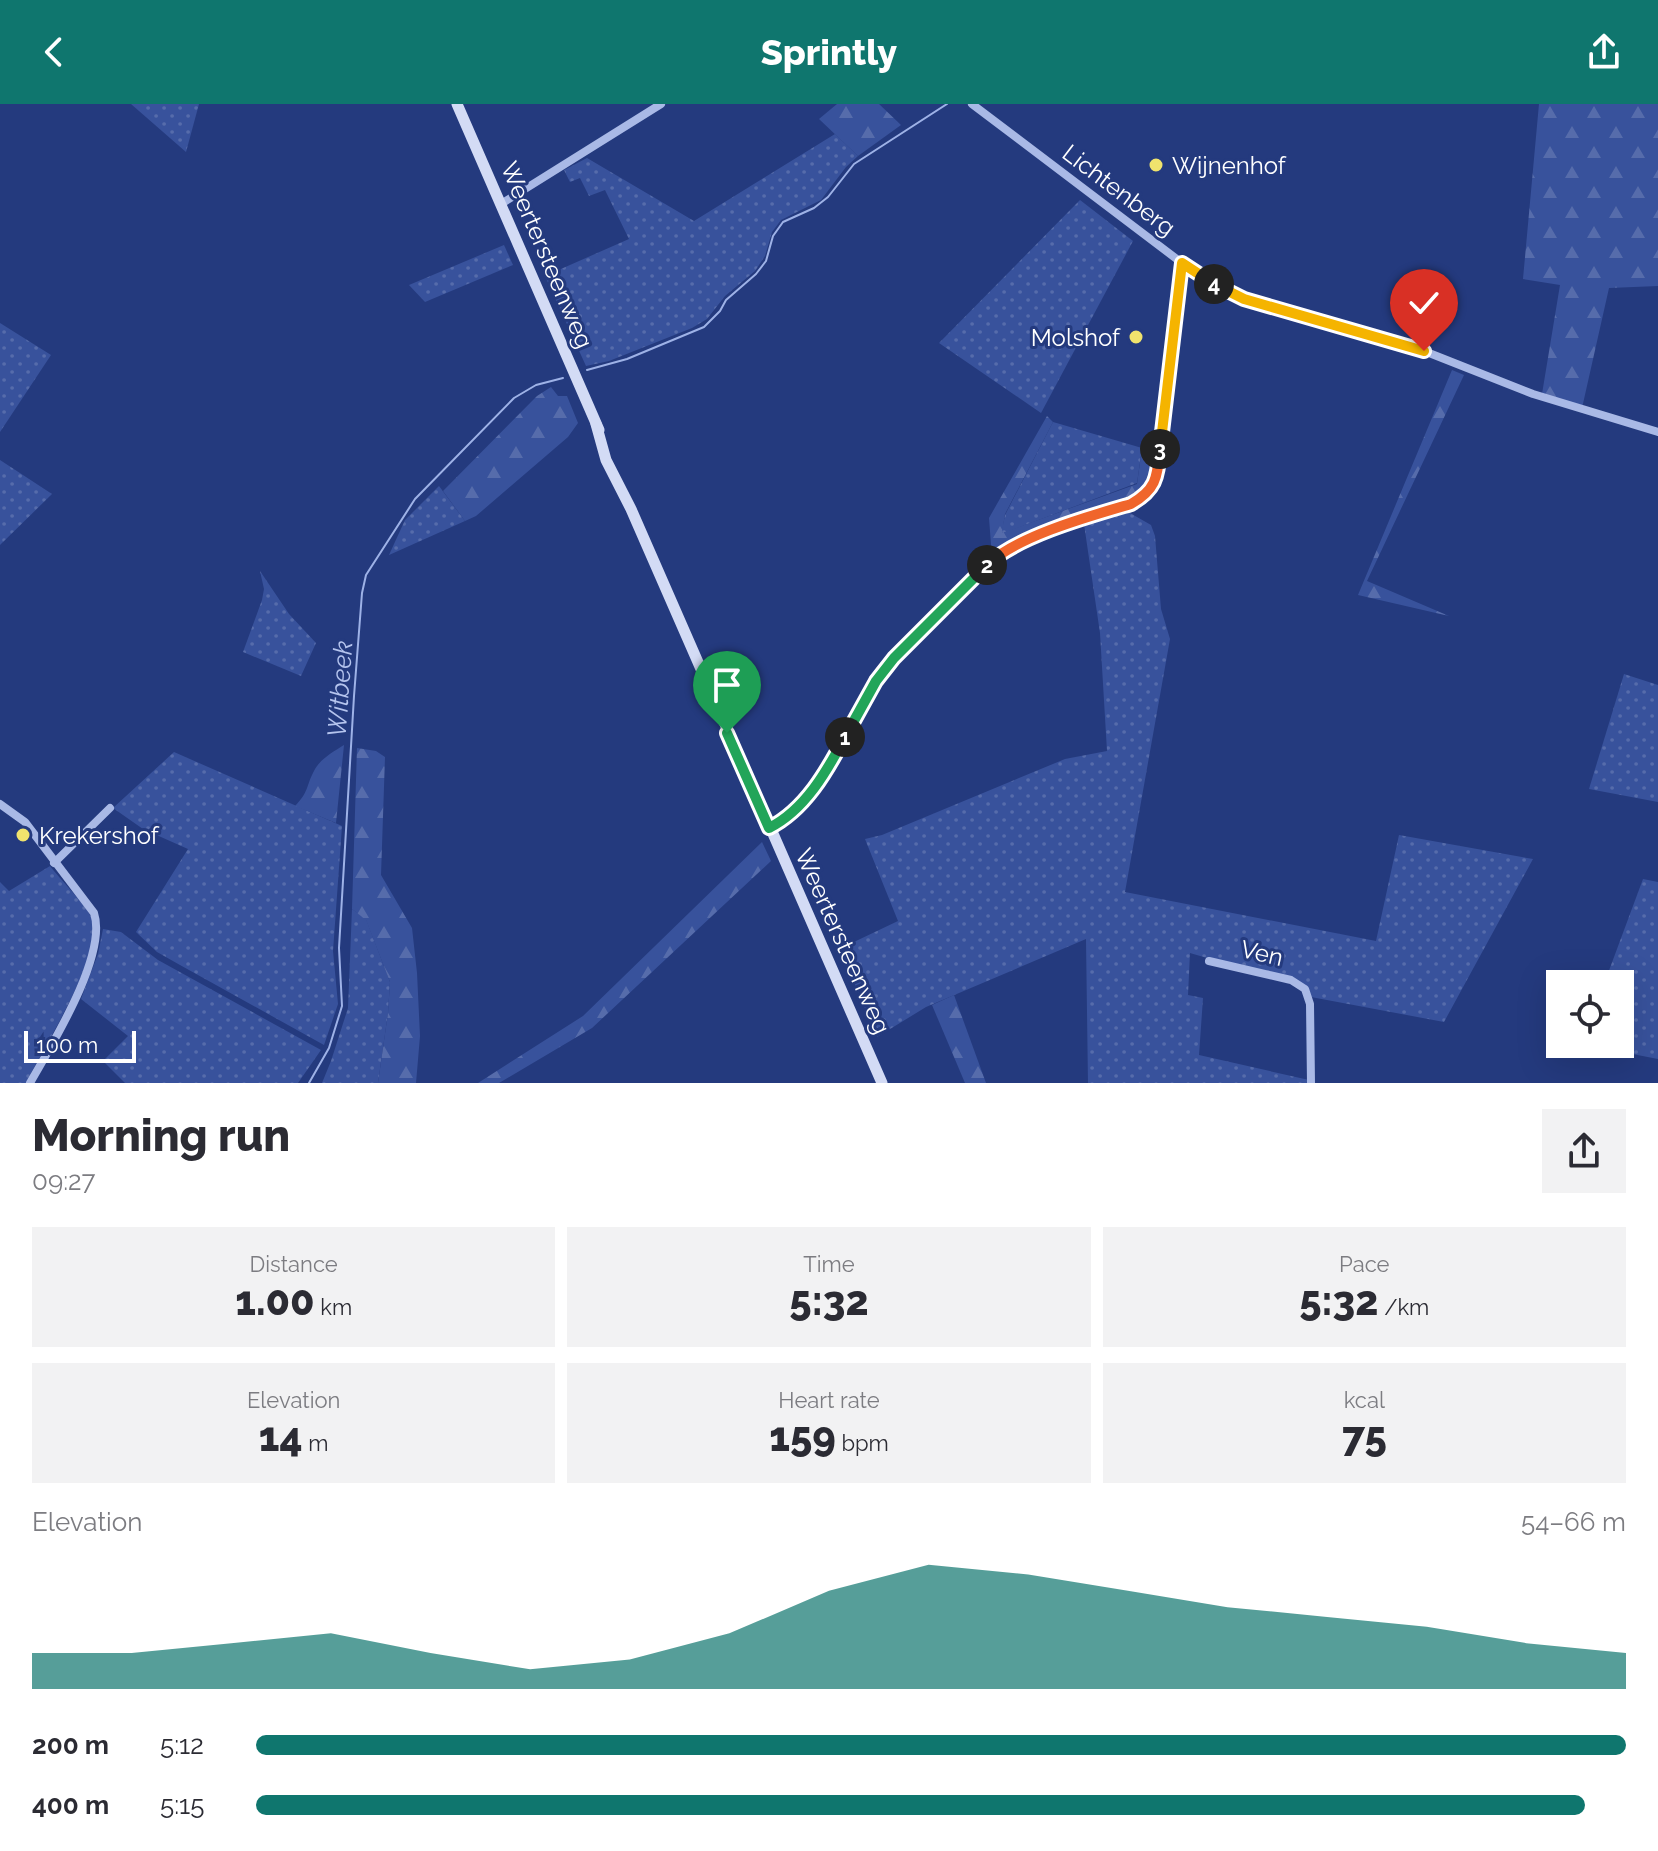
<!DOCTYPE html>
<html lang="en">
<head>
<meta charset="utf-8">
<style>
	:root { --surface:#fff; --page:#f2f2f3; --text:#2b2b33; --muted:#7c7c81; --accent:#0f766e }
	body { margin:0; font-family:Raleway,sans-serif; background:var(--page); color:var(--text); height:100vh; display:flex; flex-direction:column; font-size:30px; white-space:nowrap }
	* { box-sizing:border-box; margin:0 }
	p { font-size:26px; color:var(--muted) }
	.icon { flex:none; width:44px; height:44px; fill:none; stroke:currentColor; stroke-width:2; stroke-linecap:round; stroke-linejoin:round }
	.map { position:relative; height:979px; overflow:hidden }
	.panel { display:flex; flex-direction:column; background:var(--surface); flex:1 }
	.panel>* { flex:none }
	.fabs { position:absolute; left:1546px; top:866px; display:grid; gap:16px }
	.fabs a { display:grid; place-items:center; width:88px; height:88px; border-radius:0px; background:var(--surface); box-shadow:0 8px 32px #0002; font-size:40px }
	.scale { position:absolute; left:24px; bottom:20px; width:112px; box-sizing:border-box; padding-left:8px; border:4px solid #fff; border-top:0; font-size:22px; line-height:28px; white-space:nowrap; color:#fff; -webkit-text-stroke:6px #243a7e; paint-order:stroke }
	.pin { position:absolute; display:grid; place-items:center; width:68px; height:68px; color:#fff; margin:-82px -34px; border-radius:50% 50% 50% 0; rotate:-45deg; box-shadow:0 0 8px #0007 }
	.pin .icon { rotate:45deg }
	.km { position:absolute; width:40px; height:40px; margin:-20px; border-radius:50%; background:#222; color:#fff; font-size:22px; line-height:40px; text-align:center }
	.round { display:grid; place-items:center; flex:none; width:84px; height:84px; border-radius:0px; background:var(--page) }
	.summary { display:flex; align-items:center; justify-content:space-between; height:136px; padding:0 32px }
	h1 { font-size:44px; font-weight:800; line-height:60px }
	.metrics { display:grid; grid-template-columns:repeat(3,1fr); gap:12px; height:136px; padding:8px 32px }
	.metrics div { display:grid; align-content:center; border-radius:0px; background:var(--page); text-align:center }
	.metrics b { font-size:40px; font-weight:800 }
	.metrics small { font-size:22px; font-weight:400 }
	.metrics p { font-size:22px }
	.chart { height:224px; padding:16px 32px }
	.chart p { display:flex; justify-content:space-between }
	.chart svg { width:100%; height:144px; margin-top:8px; fill:var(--accent); opacity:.7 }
	ul { padding:0 32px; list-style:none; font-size:26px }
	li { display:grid; grid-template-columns:128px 96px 1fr; align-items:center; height:60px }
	li i { height:20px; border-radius:10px; background:var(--accent) }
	header { display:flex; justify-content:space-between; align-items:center; height:104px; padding:0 32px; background:var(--accent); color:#fff; font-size:36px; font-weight:800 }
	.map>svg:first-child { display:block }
	.grass { fill:url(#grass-dots) }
	.forest { fill:url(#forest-firs) }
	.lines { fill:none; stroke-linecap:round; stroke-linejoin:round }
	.stream { stroke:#9eb2e7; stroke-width:2 }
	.street { stroke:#a9b9e6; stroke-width:8 }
	.secondary { stroke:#d3dbf5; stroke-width:11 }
	.split-1-casing { stroke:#fff; stroke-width:16 }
	.split-2-casing { stroke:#fff; stroke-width:16 }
	.split-3-casing { stroke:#fff; stroke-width:16 }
	.split-4-casing { stroke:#fff; stroke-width:16 }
	.split-5-casing { stroke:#fff; stroke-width:16 }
	.split-1 { stroke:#22a559; stroke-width:10 }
	.split-2 { stroke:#22a559; stroke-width:10 }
	.split-3 { stroke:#f0652b; stroke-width:10 }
	.split-4 { stroke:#f5b400; stroke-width:10 }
	.split-5 { stroke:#f5b400; stroke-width:10 }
	.poi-dot { fill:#f0e36d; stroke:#243a7e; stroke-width:3 }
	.labels { text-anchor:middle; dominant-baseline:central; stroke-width:6; stroke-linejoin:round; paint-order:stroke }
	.poi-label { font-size:24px; fill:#fff; stroke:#243a7e; text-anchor:start }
	.street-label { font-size:24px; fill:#fff; stroke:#243a7e }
	.water-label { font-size:26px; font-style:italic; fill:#b5c4ee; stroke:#243a7e }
</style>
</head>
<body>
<header><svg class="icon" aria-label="back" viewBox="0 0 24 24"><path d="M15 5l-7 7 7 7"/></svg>Sprintly<svg class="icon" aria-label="share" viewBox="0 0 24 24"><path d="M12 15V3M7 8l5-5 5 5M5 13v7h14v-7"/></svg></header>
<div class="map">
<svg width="1658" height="979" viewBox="0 0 1658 979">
	<defs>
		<pattern id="grass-dots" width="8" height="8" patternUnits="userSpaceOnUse" patternTransform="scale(2)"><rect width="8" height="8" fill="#38529c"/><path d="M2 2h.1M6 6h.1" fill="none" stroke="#566cab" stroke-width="1.8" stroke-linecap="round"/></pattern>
		<pattern id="forest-firs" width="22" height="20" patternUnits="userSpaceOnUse" patternTransform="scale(2)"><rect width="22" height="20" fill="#38529c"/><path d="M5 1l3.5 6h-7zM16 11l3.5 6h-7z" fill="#566cab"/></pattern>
	</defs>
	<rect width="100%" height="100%" fill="#243a7e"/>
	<g class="grass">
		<polygon points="131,0 199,0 186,48"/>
		<polygon points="835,30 858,52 846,63 821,96 781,116 772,128 765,152 755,167 725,192 707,215 692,224 609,257 586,262 545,172 629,135 605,86 589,92 580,74 570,78 564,66 587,54 694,117"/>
		<polygon points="1080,96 1133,137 1041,309 939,239"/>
		<polygon points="504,141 513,161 425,198 409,181"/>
		<polygon points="0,219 51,251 0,328"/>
		<polygon points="1053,318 1142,344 1137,379 1001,430 1005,411"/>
		<polygon points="0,356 52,390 0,441"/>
		<polygon points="439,382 465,417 389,451 405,416"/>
		<polygon points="1119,408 1130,409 1151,421 1155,432 1161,505 1170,535 1125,788 1376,837 1399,731 1533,755 1444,918 1311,893 1306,883 1190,849 1188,891 1203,894 1199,951 1309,976 1309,979 1088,979 1086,835 926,903 877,933 848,864 835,847 898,817 865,735 882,731 1065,655 1107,647 1100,529 1084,420"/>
		<polygon points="260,467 289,510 316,539 301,572 243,548 262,496 264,485"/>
		<polygon points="1624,570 1658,581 1658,698 1589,685"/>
		<polygon points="174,648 342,722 333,847 338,900 324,941 180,861 157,848 136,828 188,745 143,725 113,704"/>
		<path d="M50,762c9,12 38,41 42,53 13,34 -51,132 -66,164h-26v-201l9,9z"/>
		<polygon points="1643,775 1658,778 1658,955 1581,940 1620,940 1620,880 1604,880"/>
		<polygon points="352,805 366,815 390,878 388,909 378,979 322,979 331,957 348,904"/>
		<polygon points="103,825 121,828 158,856 321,946 298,979 125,979 103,957 128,932 81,895 98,850"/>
	</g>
	<g class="forest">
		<polygon points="837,0 879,0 901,21 858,52 819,15"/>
		<polygon points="1539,0 1658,0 1658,182 1609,184 1582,304 1542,290 1560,181 1523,175"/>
		<polygon points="1452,266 1464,271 1367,477 1449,512 1358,491"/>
		<polygon points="551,283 558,292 567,292 578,319 568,333 476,412 465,417 443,387 537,292"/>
		<polygon points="1047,312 1053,318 1005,410 1002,429 1137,380 1142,344 1156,345 1150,379 1133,395 1053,421 1013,438 992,453 989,414"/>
		<path d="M344,641l-8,78 -41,-17c14,-14 11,-20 19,-35 6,-12 19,-19 30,-26z"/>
		<polygon points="357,644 376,647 385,653 381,771 412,824 417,869 420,932 416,979 378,979 388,909 390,878 366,816 352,805"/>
		<polygon points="762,738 771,757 592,924 499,979 478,979 583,912"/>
		<polygon points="954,891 986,979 965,979 932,901"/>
	</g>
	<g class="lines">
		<g class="stream">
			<polyline points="587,266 627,255 704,223 720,207 726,196 756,170 766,157 773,132 783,118 814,104 828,93 854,60 947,0"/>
			<polyline points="309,979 329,944 342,902 339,844 354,592 362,489 366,471 415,395 514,294 536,281 563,274"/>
		</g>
		<g class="street">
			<polyline points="972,0 1182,159 1244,195 1361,227 1424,247 1533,290 1658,328"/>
			<polyline points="501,100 661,0"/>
			<path d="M0,700l25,18 69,91c14,42 -43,133 -64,170"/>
			<path d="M769,724c59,-31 73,-101 110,-151 32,-44 77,-80 115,-118 33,-25 96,-43 137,-55l14,-8 11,-14 26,-219"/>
			<polyline points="54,759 110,704"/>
			<polyline points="1209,857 1291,876 1305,885 1310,900 1311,979"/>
		</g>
		<g class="secondary">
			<polyline points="457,0 599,326"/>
			<polyline points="596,320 606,356 631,405 882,979"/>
		</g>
	</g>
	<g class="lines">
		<g class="split-1-casing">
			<path id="split-1" d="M727,629l42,95c36,-18 58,-57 76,-91"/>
		</g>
		<g class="split-2-casing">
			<polyline id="split-2" points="845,633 876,577 894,554 987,461"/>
		</g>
		<g class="split-3-casing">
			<path id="split-3" d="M987,461c30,-29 103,-49 144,-61 26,-15 26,-27 29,-55"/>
		</g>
		<g class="split-4-casing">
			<polyline id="split-4" points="1160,345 1182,159 1214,180"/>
		</g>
		<g class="split-5-casing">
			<polyline id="split-5" points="1214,180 1244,195 1424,247"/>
		</g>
		<use href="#split-1" class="split-1"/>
		<use href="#split-2" class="split-2"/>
		<use href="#split-3" class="split-3"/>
		<use href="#split-4" class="split-4"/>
		<use href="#split-5" class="split-5"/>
	</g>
	<g class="poi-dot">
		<circle cx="1156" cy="61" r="8"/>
		<circle cx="1136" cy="233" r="8"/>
		<circle cx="23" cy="731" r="8"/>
	</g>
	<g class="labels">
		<g class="poi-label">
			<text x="1172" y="61">Wijnenhof</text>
			<text x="1120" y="233" text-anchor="end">Molshof</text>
			<text x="39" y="731">Krekershof</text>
		</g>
		<g class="street-label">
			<text transform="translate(1119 86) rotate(37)">Lichtenberg</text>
			<text transform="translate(547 151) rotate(67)">Weertersteenweg</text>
			<text transform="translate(843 837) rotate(66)">Weertersteenweg</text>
			<text transform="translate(1262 849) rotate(13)">Ven</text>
		</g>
		<g class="water-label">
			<text transform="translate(340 585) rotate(-86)">Witbeek</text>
		</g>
	</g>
</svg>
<div class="fabs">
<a><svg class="icon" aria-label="locate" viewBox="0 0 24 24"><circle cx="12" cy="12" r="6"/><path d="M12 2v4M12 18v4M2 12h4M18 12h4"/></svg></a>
</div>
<div class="scale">100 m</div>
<div class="pin" style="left:727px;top:629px;background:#1e9e55"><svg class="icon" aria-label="arrive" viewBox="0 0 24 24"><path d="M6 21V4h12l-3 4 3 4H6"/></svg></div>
<div class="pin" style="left:1424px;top:247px;background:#d93025"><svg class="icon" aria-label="check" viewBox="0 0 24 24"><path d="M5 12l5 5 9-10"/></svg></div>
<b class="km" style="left:845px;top:633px">1</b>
<b class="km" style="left:987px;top:461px">2</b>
<b class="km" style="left:1160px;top:345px">3</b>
<b class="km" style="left:1214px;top:180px">4</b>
</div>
<section class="panel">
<div class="summary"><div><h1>Morning run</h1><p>09:27</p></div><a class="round"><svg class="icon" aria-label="share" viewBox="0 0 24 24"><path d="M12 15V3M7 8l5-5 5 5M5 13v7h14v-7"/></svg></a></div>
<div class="metrics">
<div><p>Distance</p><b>1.00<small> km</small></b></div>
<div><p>Time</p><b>5:32</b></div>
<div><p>Pace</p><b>5:32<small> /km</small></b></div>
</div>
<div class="metrics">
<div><p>Elevation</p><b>14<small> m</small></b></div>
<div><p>Heart rate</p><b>159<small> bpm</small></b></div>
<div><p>kcal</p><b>75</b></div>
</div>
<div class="chart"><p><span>Elevation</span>54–66 m</p>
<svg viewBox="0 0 160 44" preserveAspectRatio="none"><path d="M0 44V33L10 33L20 30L30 27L40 33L50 38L60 35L70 27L80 14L90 6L100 9L110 14L120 19L130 22L140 25L150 30L160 33V44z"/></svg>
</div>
<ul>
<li><b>200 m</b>5:12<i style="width:100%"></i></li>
<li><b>400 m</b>5:15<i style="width:97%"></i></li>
</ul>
</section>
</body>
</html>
